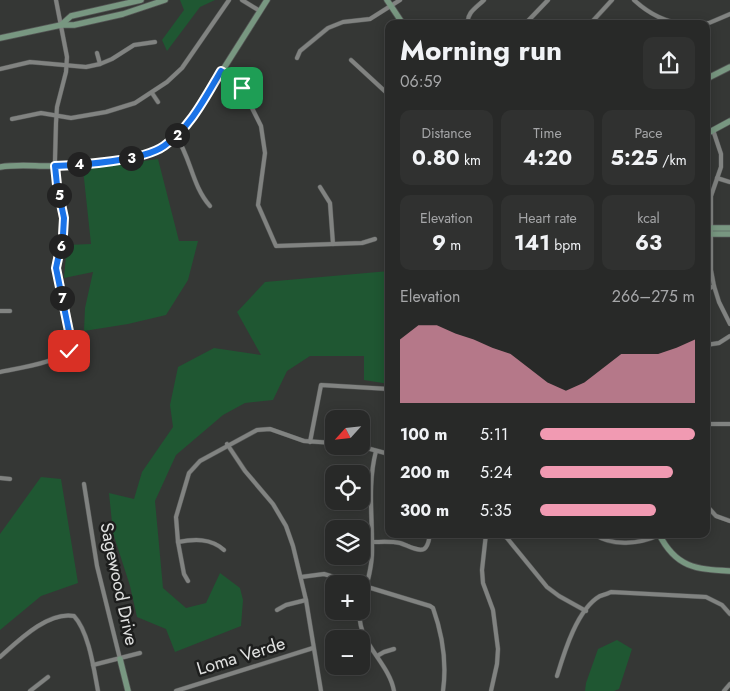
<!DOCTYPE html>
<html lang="en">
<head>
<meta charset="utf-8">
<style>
	:root { --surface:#282928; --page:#303130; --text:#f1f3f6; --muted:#a5a6a8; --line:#444545; --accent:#f19ab2 }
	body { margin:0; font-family:Jost,sans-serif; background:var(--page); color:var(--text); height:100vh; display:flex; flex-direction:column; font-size:19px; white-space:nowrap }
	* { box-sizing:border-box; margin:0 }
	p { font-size:16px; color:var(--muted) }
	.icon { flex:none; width:28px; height:28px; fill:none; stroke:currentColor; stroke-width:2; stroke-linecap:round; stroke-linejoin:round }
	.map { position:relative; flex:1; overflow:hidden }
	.drawer { position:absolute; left:385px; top:20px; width:325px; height:518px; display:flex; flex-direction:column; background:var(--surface); border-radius:10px; box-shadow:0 2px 12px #0003,0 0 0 1px var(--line) }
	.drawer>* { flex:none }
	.needle { width:32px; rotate:243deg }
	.fabs { position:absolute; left:325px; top:410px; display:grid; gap:10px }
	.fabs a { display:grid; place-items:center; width:45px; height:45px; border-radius:10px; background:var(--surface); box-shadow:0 2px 12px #0003,0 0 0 1px var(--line); font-size:25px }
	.pin { position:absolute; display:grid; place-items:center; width:42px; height:42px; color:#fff; margin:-21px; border-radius:10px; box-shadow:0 2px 8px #0006 }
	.km { position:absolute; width:25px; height:25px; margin:-12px; border-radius:50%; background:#222; color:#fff; font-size:14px; line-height:25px; text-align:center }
	.round { display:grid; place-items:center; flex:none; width:52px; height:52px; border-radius:10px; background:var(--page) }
	.headline { display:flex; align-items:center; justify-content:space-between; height:85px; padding:0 15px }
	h1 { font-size:28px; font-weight:700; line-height:38px }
	.figures { display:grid; grid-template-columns:repeat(3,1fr); gap:8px; height:85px; padding:5px 15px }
	.figures div { display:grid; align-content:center; border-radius:10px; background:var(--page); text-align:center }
	.figures b { font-size:21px; font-weight:700 }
	.figures small { font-size:14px; font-weight:400 }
	.figures p { font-size:14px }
	.chart { height:140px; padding:10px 15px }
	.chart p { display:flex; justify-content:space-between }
	.chart svg { width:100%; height:90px; margin-top:5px; fill:var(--accent); opacity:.7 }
	ul { padding:0 15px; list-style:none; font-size:16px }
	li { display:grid; grid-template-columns:80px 60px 1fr; align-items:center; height:38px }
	li i { height:12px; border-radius:6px; background:var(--accent) }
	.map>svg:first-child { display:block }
	.green { fill:#1f5732 }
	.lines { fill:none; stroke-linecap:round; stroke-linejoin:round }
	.street-casing { stroke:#535554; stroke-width:5 }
	.secondary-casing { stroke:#535554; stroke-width:7 }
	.street { stroke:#818381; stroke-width:4 }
	.secondary { stroke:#789781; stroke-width:5.5 }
	.route-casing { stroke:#fff; stroke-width:10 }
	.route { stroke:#1a73e8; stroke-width:6 }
	.labels { text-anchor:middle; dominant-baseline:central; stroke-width:5; stroke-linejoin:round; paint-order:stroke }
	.street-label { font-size:18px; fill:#e0e1e0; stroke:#1d1e1d }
</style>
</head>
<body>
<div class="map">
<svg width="730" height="691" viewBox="0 0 730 691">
	<rect width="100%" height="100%" fill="#353735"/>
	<g class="green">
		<polygon points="180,0 215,0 200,7 167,51 162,40 184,10"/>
		<polygon points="158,159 179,241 198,241 188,280 166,315 128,324 84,331 85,308 93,272 64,278 67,245 91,244 83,169"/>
		<polygon points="389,271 389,384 364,380 364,356 310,356 287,371 273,400 245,403 223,415 176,455 155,501 163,588 186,608 206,603 220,573 240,588 243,600 241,626 175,652 166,629 137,617 130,586 113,533 109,493 134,499 142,472 173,427 170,405 178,367 214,348 261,355 237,312 265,282"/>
		<polygon points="41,477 61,479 78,583 41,596 0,630 0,534"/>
		<polygon points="617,640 632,649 619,689 614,691 585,691 586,683 598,649"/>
	</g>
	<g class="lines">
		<g class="street-casing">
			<g id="street">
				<polyline points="242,0 260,11"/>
				<path d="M634,0c14,13 30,22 50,24"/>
				<path d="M468,24c-2,-11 9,-17 16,-24"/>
				<polyline points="525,24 548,0"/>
				<polyline points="590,24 612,0"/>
				<polyline points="701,24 709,23 730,14"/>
				<polyline points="97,53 100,64"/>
				<polyline points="297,58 300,51 328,28 343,22 370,19 400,0"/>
				<polyline points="351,60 389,95"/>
				<polyline points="0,69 30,62 86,67 100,64 112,59 134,45 155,42"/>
				<polyline points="221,71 237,81 242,88 261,126 265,153 258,205 276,246 362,243 375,239"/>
				<polyline points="152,93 158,102"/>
				<polyline points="12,119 41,113 71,118 106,112 135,103 167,82 182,68 229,0"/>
				<polyline points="713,130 721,154 721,167 711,196 711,270 714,286 719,302 730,324"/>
				<path d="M176,136c15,22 16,50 34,70"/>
				<polyline points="717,178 730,182"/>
				<polyline points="320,187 330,203 333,244"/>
				<polyline points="706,290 714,286"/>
				<polyline points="0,311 10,311"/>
				<polyline points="706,345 719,343 730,336"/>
				<path d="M0,372c18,-4 62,-9 72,-26l-16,-78 7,-33 1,-17 -7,-33 -2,-25 1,-37 1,-16 9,-35 1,-15 -11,-57"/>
				<polyline points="706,424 730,424"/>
				<polyline points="310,442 321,385 389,389"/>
				<polyline points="227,444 245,471 273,504 286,526 293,546 306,600 321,691"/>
				<polyline points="359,446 389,454"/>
				<polyline points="0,478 10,479"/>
				<polyline points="84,484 97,566 120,659"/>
				<polyline points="706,505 716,516 730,521"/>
				<polyline points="486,534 482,570 483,583 493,610 498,649 497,664 491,691"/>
				<polyline points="501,534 507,538 547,587 559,596 586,611"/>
				<path d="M594,534c18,13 46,10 65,1"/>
				<path d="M178,542c16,-3 33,-4 46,8"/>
				<path d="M372,542c9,0 19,-1 28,1 7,2 18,9 24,6 5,-3 5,-11 6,-15"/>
				<polyline points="301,577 324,574 357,584"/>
				<polyline points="188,581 184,574 178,542 176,517 189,473 200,461 257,430 270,429 304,441 334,443"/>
				<path d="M361,585l69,21 3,2c10,28 14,54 10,83"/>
				<path d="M361,604c5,-16 10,-32 11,-49 1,-36 -5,-69 4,-104"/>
				<polyline points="277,610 286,605 306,600"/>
				<path d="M360,611c-4,31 29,51 34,80"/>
				<polyline points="377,656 384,652 394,649"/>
				<path d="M0,657c18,-16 48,-46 74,-41 15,16 20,54 24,75"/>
				<polyline points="93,665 140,653"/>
				<path d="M557,676c7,-23 20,-67 43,-80 3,-1 7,-2 11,-4l95,5 16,8 8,9"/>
				<polyline points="30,691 48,677"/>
				<polyline points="176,691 313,648"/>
				<polyline points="724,691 730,684"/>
			</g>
		</g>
		<g class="secondary-casing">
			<g id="secondary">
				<polyline points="387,0 403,24"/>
				<polyline points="61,25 71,16 141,0"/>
				<polyline points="0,38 61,25 74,25 123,14 165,0"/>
				<polyline points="706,79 730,67"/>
				<polyline points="706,134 730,121"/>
				<path d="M0,167c16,-3 33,-1 50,-1 26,0 87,-5 109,-17 14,-8 24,-20 34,-32l74,-117"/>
				<polyline points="706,228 730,228"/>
				<polyline points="706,234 730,234"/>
				<path d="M659,534c17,34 37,35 71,37"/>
				<polyline points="120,659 128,691"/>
			</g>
		</g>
		<use href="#street" class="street"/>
		<use href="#secondary" class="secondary"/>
	</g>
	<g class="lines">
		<g class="route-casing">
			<path id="route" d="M69,351l3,-5 -16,-78 7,-33 1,-17 -7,-33 -2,-19c26,-1 88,-5 109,-20 26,-18 41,-48 57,-75l16,10 5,7"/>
		</g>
		<use href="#route" class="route"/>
	</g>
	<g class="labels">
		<g class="street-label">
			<text transform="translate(119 584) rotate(78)">Sagewood Drive</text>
			<text transform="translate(241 656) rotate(-17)">Loma Verde</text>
		</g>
	</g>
</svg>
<div class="fabs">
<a><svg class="needle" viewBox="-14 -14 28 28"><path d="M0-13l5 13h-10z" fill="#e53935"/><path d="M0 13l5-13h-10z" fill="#a5a6a8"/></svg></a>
<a><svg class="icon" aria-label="locate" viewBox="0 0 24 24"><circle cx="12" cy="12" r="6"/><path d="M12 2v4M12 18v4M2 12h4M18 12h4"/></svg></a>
<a><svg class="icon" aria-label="layers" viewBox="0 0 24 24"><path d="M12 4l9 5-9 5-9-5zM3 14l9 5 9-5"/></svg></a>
<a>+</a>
<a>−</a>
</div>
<div class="pin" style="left:242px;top:88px;background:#1e9e55"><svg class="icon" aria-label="arrive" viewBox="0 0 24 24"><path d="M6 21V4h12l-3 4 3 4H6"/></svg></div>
<div class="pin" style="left:69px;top:351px;background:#d93025"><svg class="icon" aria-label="check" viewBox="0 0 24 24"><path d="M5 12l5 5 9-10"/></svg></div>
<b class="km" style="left:177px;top:135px">2</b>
<b class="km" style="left:131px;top:158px">3</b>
<b class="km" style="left:79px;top:164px">4</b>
<b class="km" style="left:59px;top:195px">5</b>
<b class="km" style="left:61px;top:246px">6</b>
<b class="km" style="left:62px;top:298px">7</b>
<section class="drawer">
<div class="headline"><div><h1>Morning run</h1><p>06:59</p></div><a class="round"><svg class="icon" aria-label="share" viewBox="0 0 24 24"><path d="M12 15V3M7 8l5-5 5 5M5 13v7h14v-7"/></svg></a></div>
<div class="figures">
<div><p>Distance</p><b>0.80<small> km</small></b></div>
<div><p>Time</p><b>4:20</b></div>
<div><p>Pace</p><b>5:25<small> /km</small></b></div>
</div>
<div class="figures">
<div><p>Elevation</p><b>9<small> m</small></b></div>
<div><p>Heart rate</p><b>141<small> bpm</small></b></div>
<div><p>kcal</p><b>63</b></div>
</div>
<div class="chart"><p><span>Elevation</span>266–275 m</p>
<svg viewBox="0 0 160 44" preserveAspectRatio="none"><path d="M0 44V13L10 6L20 6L30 10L40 13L50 17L60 20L70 27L80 34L90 38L100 34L110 27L120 20L130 20L140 20L150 17L160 13V44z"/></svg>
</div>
<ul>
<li><b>100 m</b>5:11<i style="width:100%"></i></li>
<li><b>200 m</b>5:24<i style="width:86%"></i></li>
<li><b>300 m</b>5:35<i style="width:75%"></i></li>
</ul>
</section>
</div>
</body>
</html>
